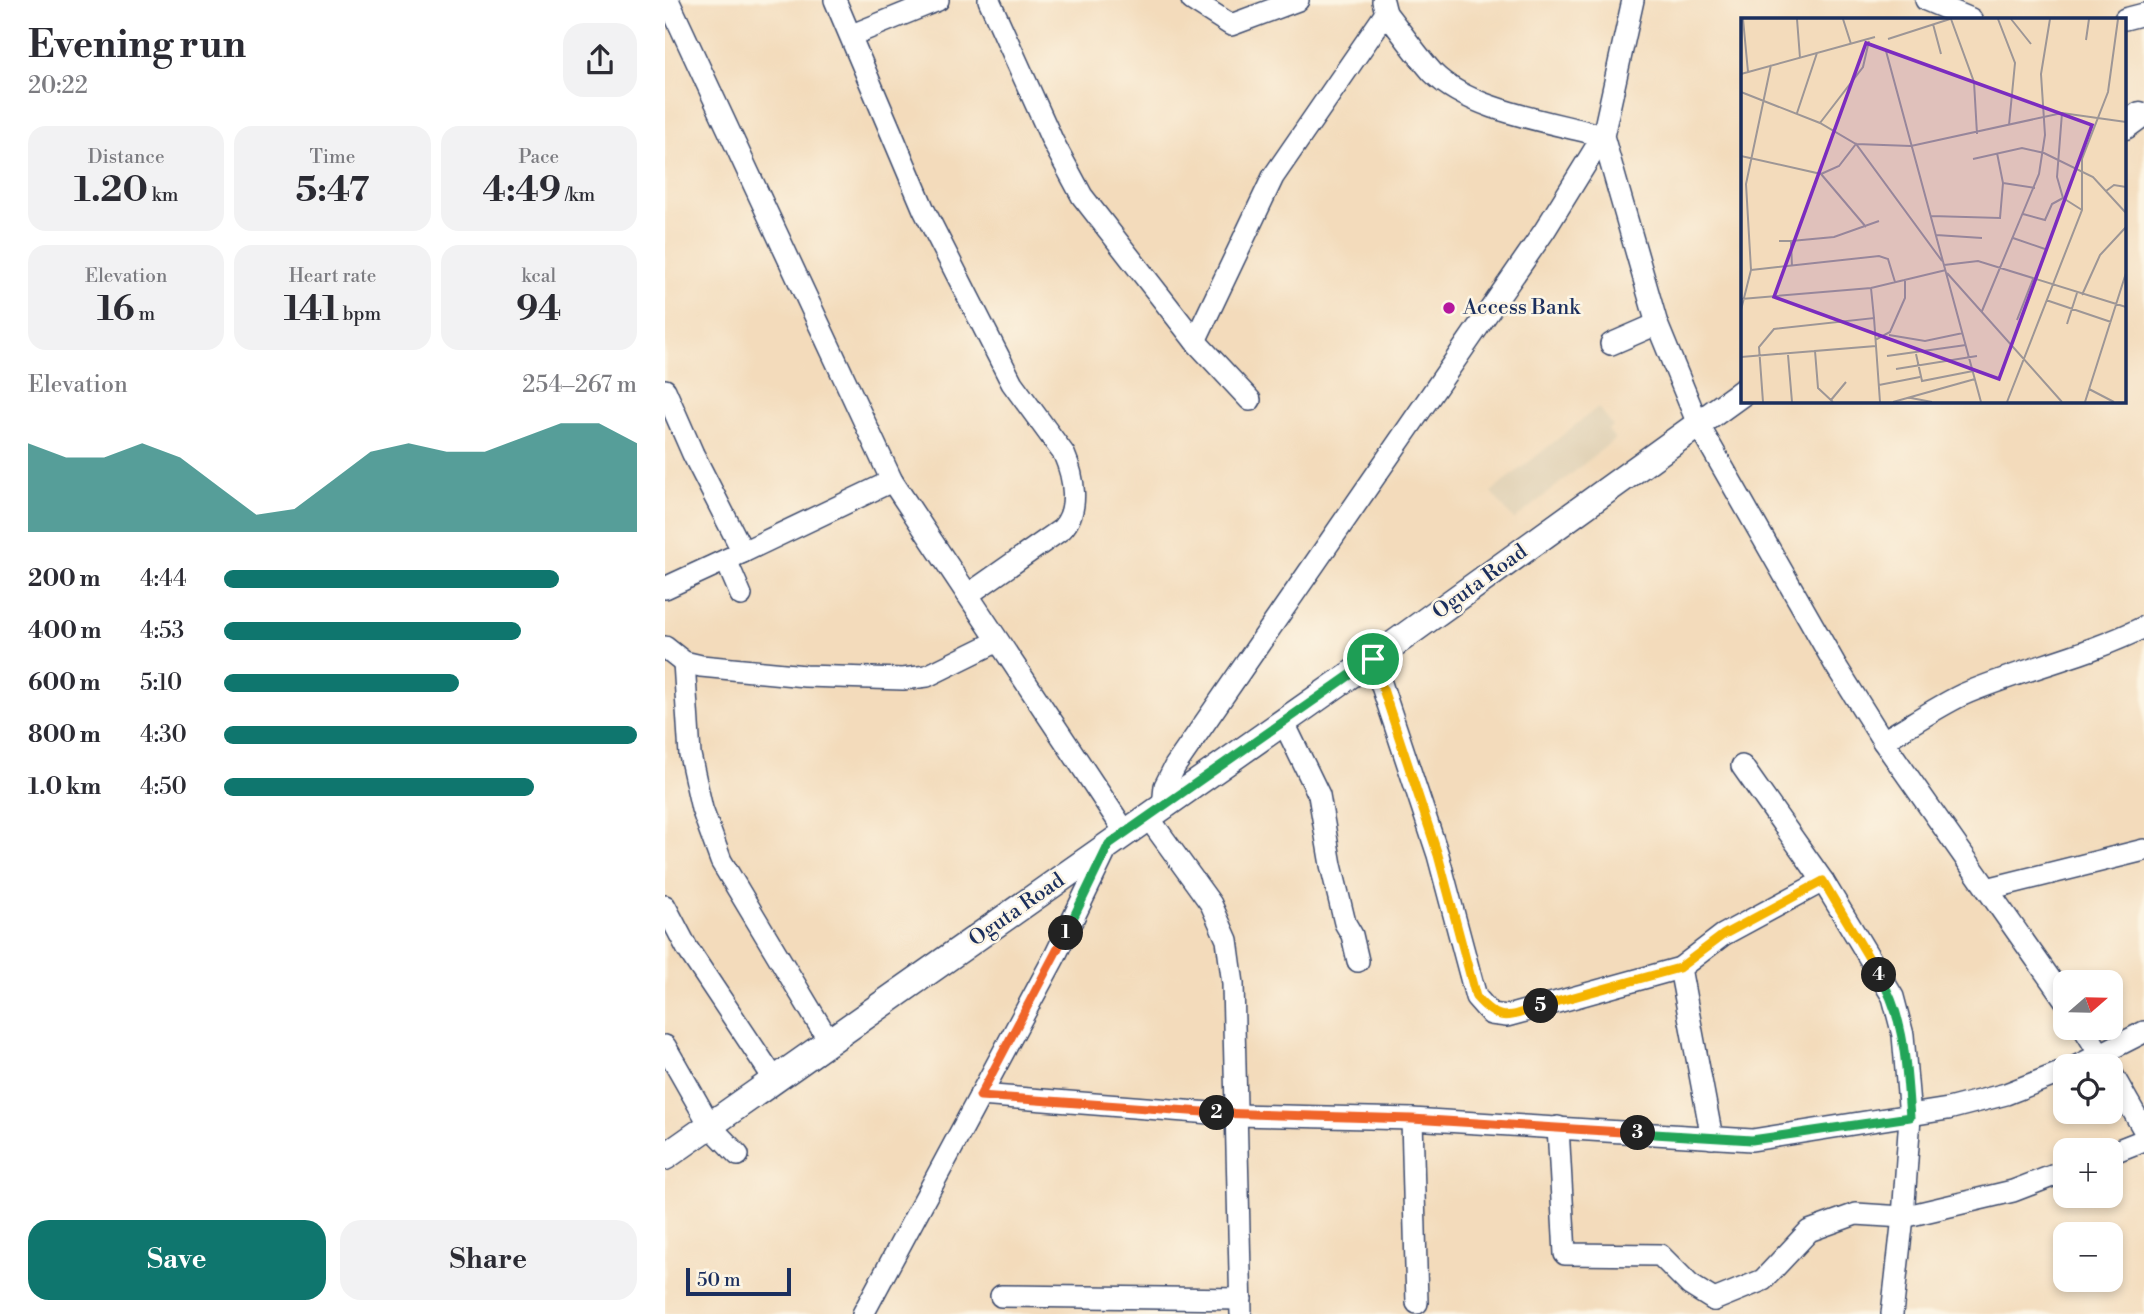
<!DOCTYPE html>
<html lang="en">
<head>
<meta charset="utf-8">
<style>
	:root { --surface:#fff; --page:#f2f2f3; --text:#2b2b33; --muted:#7c7c81; --accent:#0f766e }
	body { margin:0; font-family:"Libre Bodoni",serif; background:var(--page); color:var(--text); height:100vh; display:flex; flex-direction:column; font-size:26px; white-space:nowrap }
	* { box-sizing:border-box; margin:0 }
	p { font-size:23px; color:var(--muted) }
	.icon { flex:none; width:38px; height:38px; fill:none; stroke:currentColor; stroke-width:2; stroke-linecap:round; stroke-linejoin:round }
	.map { position:relative; flex:1; overflow:hidden }
	.side { display:flex; flex-direction:column; background:var(--surface); width:665px }
	.side>* { flex:none }
	.needle { width:46px; rotate:70deg }
	.buttons { position:absolute; left:1388px; top:970px; display:grid; gap:14px }
	.buttons a { display:grid; place-items:center; width:70px; height:70px; border-radius:14px; background:var(--surface); box-shadow:0 4px 10px #0003; font-size:35px }
	.scale { position:absolute; left:21px; bottom:18px; width:105px; box-sizing:border-box; padding-left:7px; border:4px solid #1b2f5e; border-top:0; font-size:19px; line-height:24px; white-space:nowrap; color:#1b2f5e; -webkit-text-stroke:5px #fcf5e5; paint-order:stroke }
	.pin { position:absolute; display:grid; place-items:center; width:60px; height:60px; color:#fff; margin:-30px; border:4px solid #fff; border-radius:50%; box-shadow:0 2px 7px #0007 }
	.km { position:absolute; width:35px; height:35px; margin:-18px; border-radius:50%; background:#222; color:#fff; font-size:19px; line-height:35px; text-align:center }
	.round { display:grid; place-items:center; flex:none; width:74px; height:74px; border-radius:21px; background:var(--page) }
	.overview { display:flex; align-items:center; justify-content:space-between; height:119px; padding:0 28px }
	h1 { font-size:38px; font-weight:700; line-height:52px }
	.metrics { display:grid; grid-template-columns:repeat(3,1fr); gap:10px; height:119px; padding:7px 28px }
	.metrics div { display:grid; align-content:center; border-radius:18px; background:var(--page); text-align:center }
	.metrics b { font-size:35px; font-weight:700 }
	.metrics small { font-size:19px; font-weight:400 }
	.metrics p { font-size:19px }
	.chart { height:196px; padding:14px 28px }
	.chart p { display:flex; justify-content:space-between }
	.chart svg { width:100%; height:126px; margin-top:7px; fill:var(--accent); opacity:.7 }
	.cta { display:flex; gap:14px; margin-top:auto; padding:14px 28px }
	.cta a { flex:1; height:80px; border-radius:21px; background:var(--accent); color:#fff; font-size:28px; font-weight:700; line-height:80px; text-align:center }
	.cta a+a { background:var(--page); color:var(--text) }
	ul { padding:0 28px; list-style:none; font-size:23px }
	li { display:grid; grid-template-columns:112px 84px 1fr; align-items:center; height:52px }
	li i { height:18px; border-radius:9px; background:var(--accent) }
	main { display:flex; flex:1; min-height:0 }
	.map>svg:first-child { display:block }
	.built { fill:#e1d2b6 }
	.lines { fill:none; stroke-linecap:round; stroke-linejoin:round }
	.minor-casing { stroke:#3b496c; stroke-width:24 }
	.major-casing { stroke:#3b496c; stroke-width:29 }
	.minor { stroke:#fff; stroke-width:21 }
	.major { stroke:#fff; stroke-width:26 }
	.split-1-casing { stroke:#fff; stroke-width:14 }
	.split-2-casing { stroke:#fff; stroke-width:14 }
	.split-3-casing { stroke:#fff; stroke-width:14 }
	.split-4-casing { stroke:#fff; stroke-width:14 }
	.split-5-casing { stroke:#fff; stroke-width:14 }
	.split-6-casing { stroke:#fff; stroke-width:14 }
	.split-1 { stroke:#22a559; stroke-width:9 }
	.split-2 { stroke:#f0652b; stroke-width:9 }
	.split-3 { stroke:#f0652b; stroke-width:9 }
	.split-4 { stroke:#22a559; stroke-width:9 }
	.split-5 { stroke:#f5b400; stroke-width:9 }
	.split-6 { stroke:#f5b400; stroke-width:9 }
	.poi-dot { fill:#b5179e; stroke:#fcf5e5; stroke-width:2.5 }
	.labels { text-anchor:middle; dominant-baseline:central; stroke-width:5; stroke-linejoin:round; paint-order:stroke }
	.poi-label { font-size:21px; fill:#1b2f5e; stroke:#fcf5e5; text-anchor:start }
	.street-label { font-size:21px; fill:#1b2f5e; stroke:#fcf5e5 }
	.inset-road { fill:none; stroke:#9d9696; stroke-width:2 }
	.view { fill:#7b2cbf; fill-opacity:0.15; stroke:#7b2cbf; stroke-width:3.5 }
	.inset-edge { fill:none; stroke:#1b2f5e; stroke-width:3.5 }
</style>
</head>
<body>
<main>
<section class="side">
<div class="overview"><div><h1>Evening run</h1><p>20:22</p></div><a class="round"><svg class="icon" aria-label="share" viewBox="0 0 24 24"><path d="M12 15V3M7 8l5-5 5 5M5 13v7h14v-7"/></svg></a></div>
<div class="metrics">
<div><p>Distance</p><b>1.20<small> km</small></b></div>
<div><p>Time</p><b>5:47</b></div>
<div><p>Pace</p><b>4:49<small> /km</small></b></div>
</div>
<div class="metrics">
<div><p>Elevation</p><b>16<small> m</small></b></div>
<div><p>Heart rate</p><b>141<small> bpm</small></b></div>
<div><p>kcal</p><b>94</b></div>
</div>
<div class="chart"><p><span>Elevation</span>254–267 m</p>
<svg viewBox="0 0 160 44" preserveAspectRatio="none"><path d="M0 44V13L10 18L20 18L30 13L40 18L50 28L60 38L70 36L80 26L90 16L100 13L110 16L120 16L130 11L140 6L150 6L160 13V44z"/></svg>
</div>
<ul>
<li><b>200 m</b>4:44<i style="width:81%"></i></li>
<li><b>400 m</b>4:53<i style="width:72%"></i></li>
<li><b>600 m</b>5:10<i style="width:57%"></i></li>
<li><b>800 m</b>4:30<i style="width:100%"></i></li>
<li><b>1.0 km</b>4:50<i style="width:75%"></i></li>
</ul>
<div class="cta"><a>Save</a><a>Share</a></div>
</section>
<div class="map">
<svg width="1479" height="1314" viewBox="0 0 1479 1314">
	<rect width="100%" height="100%" fill="#fcf5e5"/>
	<filter id="ink" filterUnits="userSpaceOnUse"><feTurbulence type="fractalNoise" baseFrequency=".0143" numOctaves="2"/><feDisplacementMap in="SourceGraphic" scale="14" xChannelSelector="R" yChannelSelector="G"/><feConvolveMatrix kernelMatrix="1 2 1 2 8 2 1 2 1" color-interpolation-filters="sRGB"/></filter>
	<filter id="wash" filterUnits="userSpaceOnUse"><feTurbulence type="fractalNoise" baseFrequency=".00686" numOctaves="4" result="noise"/><feDisplacementMap in="SourceGraphic" scale="28" xChannelSelector="R" yChannelSelector="G"/><feGaussianBlur stdDeviation="1.57" result="paint"/><feColorMatrix in="noise" values="0 0 0 0 0 0 0 0 0 0 0 0 0 0 0 0 0 1.4 0 .05"/><feComposite in="paint" operator="in"/></filter>
	<g filter="url(#wash)">
		<rect width="100%" height="100%" fill="#f3dbbb"/>
		<polygon class="built" points="933,407 948,426 943,430 950,439 849,520 826,492"/>
	</g>
	<g filter="url(#ink)">
		<g class="lines">
			<g class="minor-casing">
				<g id="minor">
					<polyline points="3,0 227,481 461,833"/>
					<path d="M170,0l89,210 88,173 52,71c10,23 16,56 -2,75l-93,65"/>
					<polyline points="324,0 388,142 417,196 530,341 585,400"/>
					<polyline points="527,0 566,25 633,0"/>
					<polyline points="968,0 938,136 992,324 1033,424 1171,666 1218,741 1400,1000"/>
					<polyline points="1261,0 1306,19"/>
					<polyline points="1460,19 1479,14"/>
					<polyline points="187,35 273,0"/>
					<polyline points="530,341 608,177 721,13 718,1"/>
					<polyline points="946,344 992,324"/>
					<polyline points="0,390 28,454 78,552 0,588"/>
					<polyline points="78,552 227,481"/>
					<polyline points="61,560 76,595"/>
					<polyline points="0,647 19,662 36,666 140,676 238,679 262,676 333,641"/>
					<polyline points="708,659 773,855 811,997 826,1014 842,1016 1015,968 1058,935 1158,881"/>
					<polyline points="19,662 25,755 37,809 56,861 164,1041"/>
					<polyline points="618,721 654,795 666,865 680,923 687,935 693,961"/>
					<path d="M1218,741c26,-15 52,-33 79,-46 60,-26 124,-39 182,-68"/>
					<polyline points="1077,766 1158,881 1228,997 1238,1035 1245,1117 1238,1217 1227,1314"/>
					<path d="M498,806l2,-20 10,-20 370,-536 58,-94c-50,-14 -133,-25 -170,-63 -17,-19 -31,-40 -47,-60"/>
					<polyline points="483,817 546,904 562,940 568,984 576,1314"/>
					<polyline points="1322,889 1479,850"/>
					<polyline points="0,906 22,948 110,1080"/>
					<polyline points="1015,968 1047,1138"/>
					<polyline points="1418,1027 1441,1064"/>
					<polyline points="0,1046 46,1127 73,1155"/>
					<polyline points="1412,1066 1479,1032"/>
					<polyline points="1446,1072 1479,1130"/>
					<polyline points="315,1095 571,1115 747,1119 1087,1140 1283,1109 1341,1094 1400,1071"/>
					<polyline points="747,1119 752,1303"/>
					<polyline points="893,1127 900,1254 995,1255 1025,1285 1049,1300"/>
					<polyline points="1446,1153 1479,1140"/>
					<polyline points="336,1296 576,1299"/>
					<polyline points="1049,1300 1098,1280 1144,1231 1191,1214 1238,1217 1348,1191 1400,1171"/>
					<polyline points="198,1314 390,956 444,844"/>
				</g>
			</g>
			<g class="major-casing">
				<g id="major">
					<polyline points="1460,126 1475,115"/>
					<polyline points="0,1157 708,659 1078,392"/>
				</g>
			</g>
			<use href="#minor" class="minor"/>
			<use href="#major" class="major"/>
		</g>
	</g>
	<g class="lines" filter="url(#ink)">
		<g class="split-1-casing">
			<polyline id="split-1" points="401,933 444,844 708,659"/>
		</g>
		<g class="split-2-casing">
			<polyline id="split-2" points="401,933 315,1096 552,1113"/>
		</g>
		<g class="split-3-casing">
			<polyline id="split-3" points="552,1113 747,1119 973,1133"/>
		</g>
		<g class="split-4-casing">
			<path id="split-4" d="M973,1133l114,7 158,-23c-4,-49 -4,-98 -31,-142"/>
		</g>
		<g class="split-5-casing">
			<polyline id="split-5" points="876,1006 1014,968 1058,935 1158,881 1214,975"/>
		</g>
		<g class="split-6-casing">
			<path id="split-6" d="M708,659l65,196 38,142c25,28 32,19 65,9"/>
		</g>
		<use href="#split-1" class="split-1"/>
		<use href="#split-2" class="split-2"/>
		<use href="#split-3" class="split-3"/>
		<use href="#split-4" class="split-4"/>
		<use href="#split-5" class="split-5"/>
		<use href="#split-6" class="split-6"/>
	</g>
	<circle class="poi-dot" cx="784" cy="308" r="7"/>
	<g class="labels">
		<g class="poi-label">
			<text x="798" y="308">Access Bank</text>
		</g>
		<g class="street-label">
			<text transform="translate(815 582) rotate(-36)">Oguta Road</text>
			<text transform="translate(352 910) rotate(-35)">Oguta Road</text>
		</g>
	</g>
	<g transform="translate(1076 18)">
		<rect width="385" height="385" fill="#f3dbbb"/>
		<path class="inset-road" d="M2,1l5,53M56,1l3,39M102,1l8,25M210,1l23,63 3,52M257,1l17,44 -6,62M270,1l20,25M192,6l8,30M147,21l62,-20M345,22l3,-21M145,33l95,351M0,56l134,-37M0,74l79,31 36,21 55,2 151,-33 64,9M56,95l20,-60M321,95l-5,64 6,21M79,105l43,-56 6,-26M0,138l80,18 45,53M232,141l49,-11 22,5 49,24 33,36M80,156l18,-8 17,-22 86,117M262,165l32,5M365,173l8,-6 12,2M322,180l19,12M282,196l22,6 7,-16 11,-6M190,198l69,2 3,-35 -6,-30M195,217l46,3M272,220l32,11M38,223h12l1,26M50,223l43,-4 45,-16M203,247l34,-4 148,46M10,252l128,-14 9,3 7,23M206,255l115,129M130,270l3,30M341,277l18,-40 26,-28M0,281l130,-11 75,-18M305,282l65,22M0,292l10,-40 -5,-86 25,-119M241,293l57,-137 6,-39 -4,-61 9,-55M276,302l16,-41M326,306l10,-31M148,317l36,6 38,-8M134,322l15,-8 15,-34v-19M175,336l6,27 51,-10M47,337l4,47M146,338l79,-11M0,339l74,-6M155,351l81,-13M138,367l41,-8M348,371l25,13M170,380l21,4M90,382l15,-18M22,384l-4,-55 15,-18 100,-11 6,84M92,384l-15,-14 -3,-37 61,-5M152,384l82,-23M266,384l75,-192v-51l26,-67 10,-73M344,384l41,-129"/>
		<path class="view" d="M125,25l226,82 -93,254 -225,-82z"/>
		<rect width="385" height="385" class="inset-edge"/>
	</g>
</svg>
<div class="buttons">
<a><svg class="needle" viewBox="-14 -14 28 28"><path d="M0-13l5 13h-10z" fill="#e53935"/><path d="M0 13l5-13h-10z" fill="#7c7c81"/></svg></a>
<a><svg class="icon" aria-label="locate" viewBox="0 0 24 24"><circle cx="12" cy="12" r="6"/><path d="M12 2v4M12 18v4M2 12h4M18 12h4"/></svg></a>
<a>+</a>
<a>−</a>
</div>
<div class="scale">50 m</div>
<div class="pin" style="left:708px;top:659px;background:#1e9e55"><svg class="icon" aria-label="arrive" viewBox="0 0 24 24"><path d="M6 21V4h12l-3 4 3 4H6"/></svg></div>
<b class="km" style="left:401px;top:933px">1</b>
<b class="km" style="left:552px;top:1113px">2</b>
<b class="km" style="left:973px;top:1133px">3</b>
<b class="km" style="left:1214px;top:975px">4</b>
<b class="km" style="left:876px;top:1006px">5</b>
</div>
</main>
</body>
</html>
